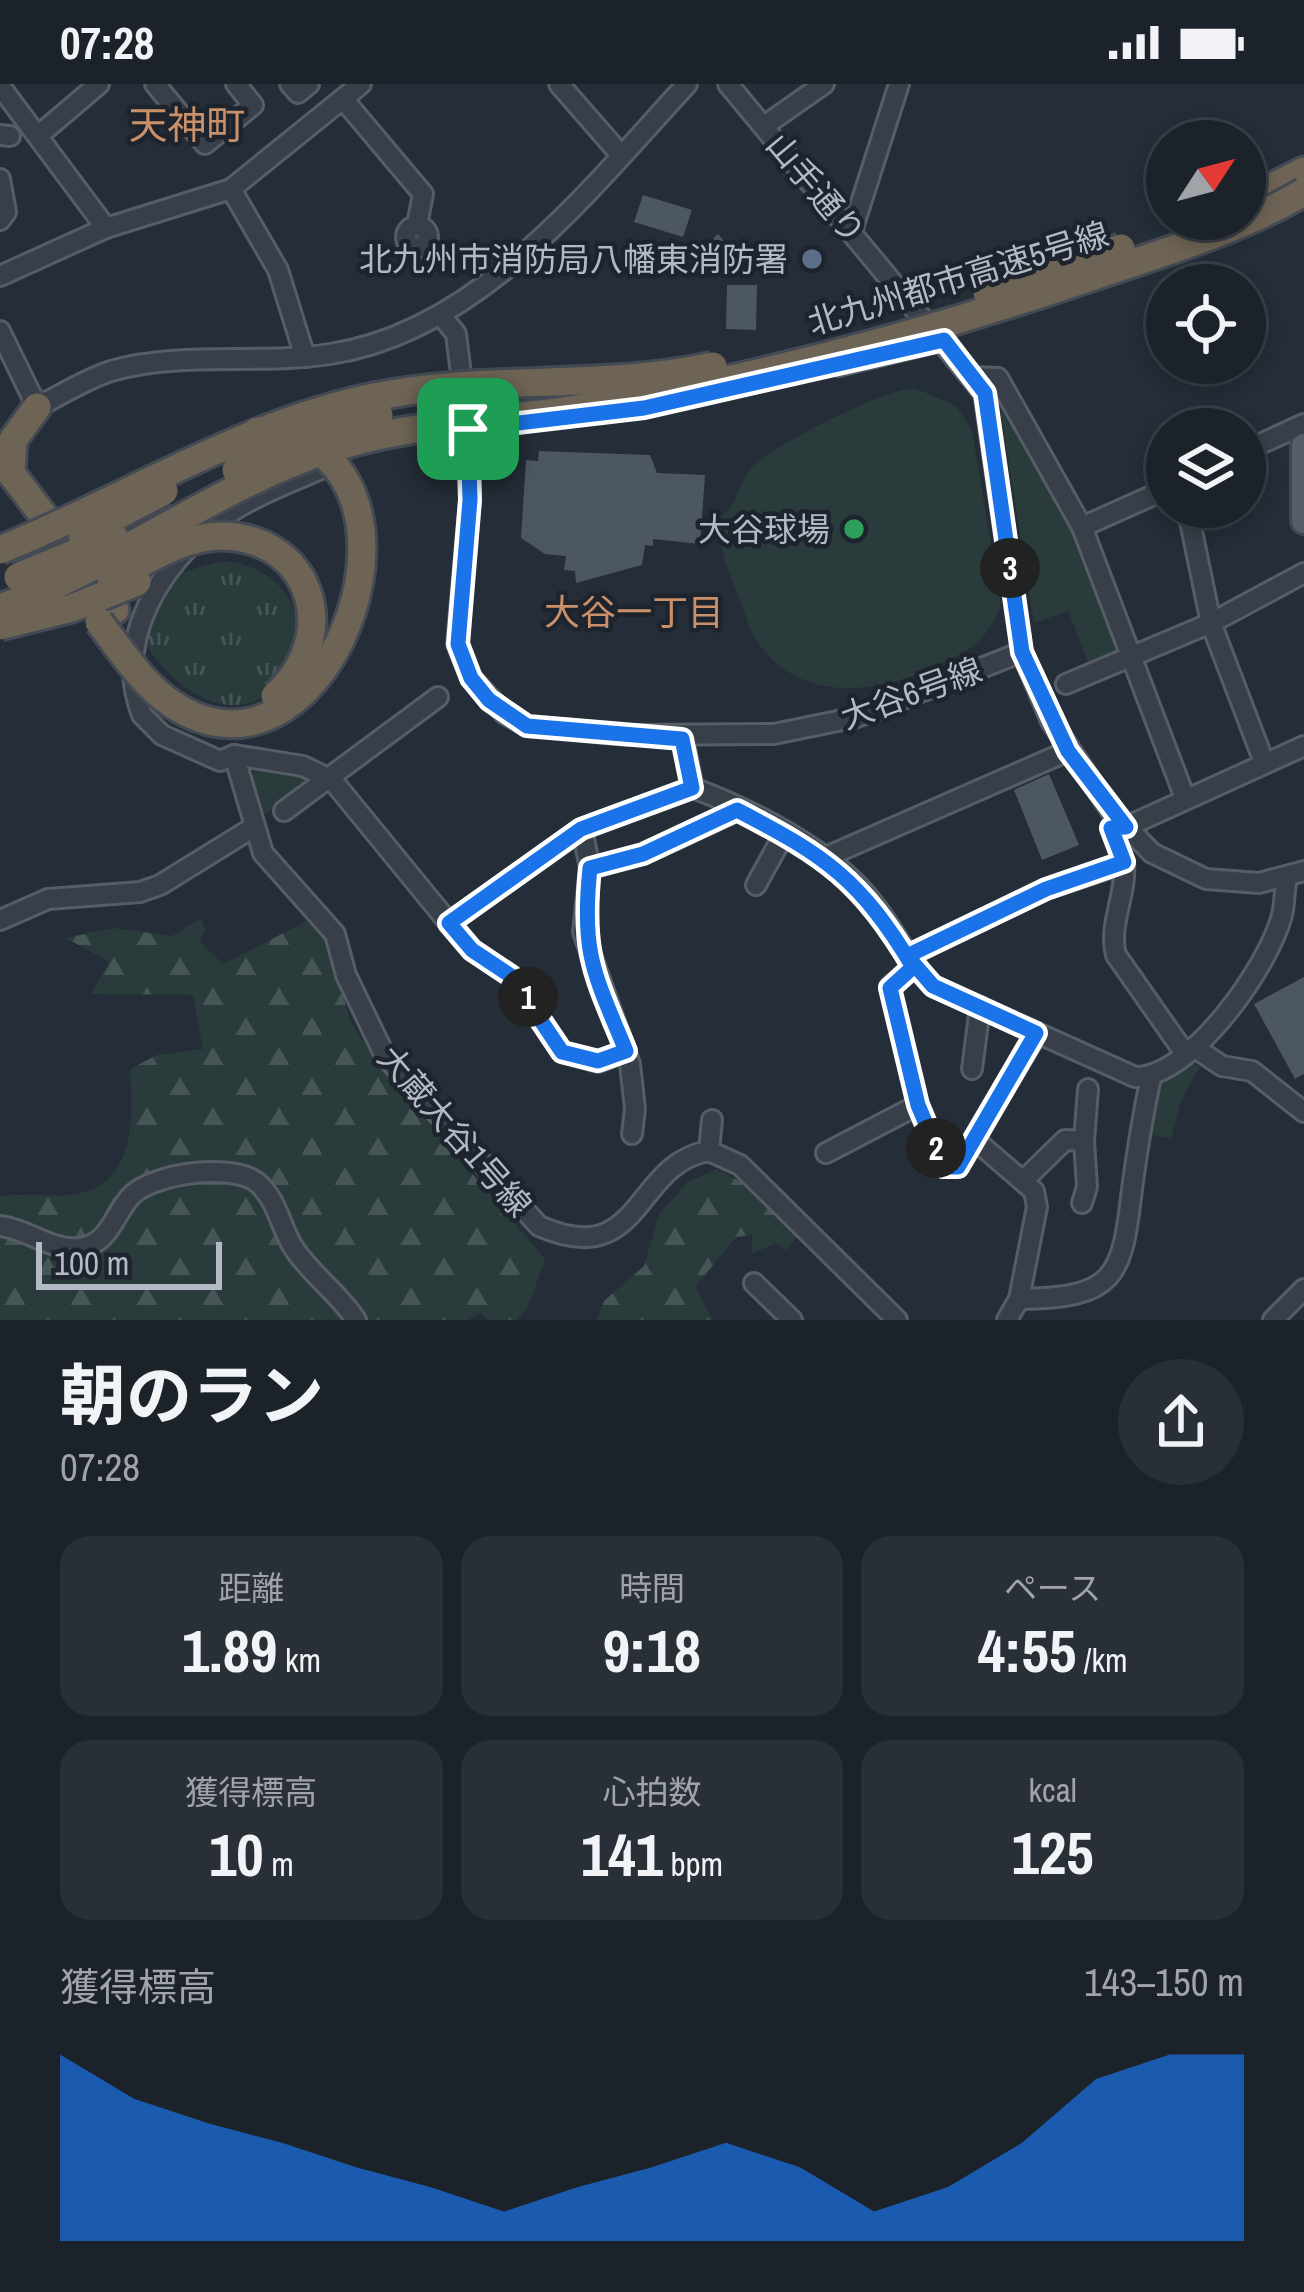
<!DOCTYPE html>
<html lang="ja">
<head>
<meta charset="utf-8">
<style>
	:root { --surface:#1b222a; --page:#282f36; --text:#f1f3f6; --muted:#a0a4a8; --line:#393f47; --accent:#1a73e8 }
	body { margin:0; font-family:"Archivo Narrow","Noto Sans JP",sans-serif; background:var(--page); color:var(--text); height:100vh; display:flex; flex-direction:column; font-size:45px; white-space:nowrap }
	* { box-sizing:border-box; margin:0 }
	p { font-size:39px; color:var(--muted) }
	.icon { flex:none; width:66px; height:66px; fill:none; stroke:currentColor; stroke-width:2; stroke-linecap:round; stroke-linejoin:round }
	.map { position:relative; height:1236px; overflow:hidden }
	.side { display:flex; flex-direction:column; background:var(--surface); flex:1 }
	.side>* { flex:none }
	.needle { width:78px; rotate:54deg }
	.buttons { position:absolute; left:1146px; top:36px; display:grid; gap:24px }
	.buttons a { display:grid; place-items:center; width:120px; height:120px; border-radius:50%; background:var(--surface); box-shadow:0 6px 18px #0003,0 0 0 3px var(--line); font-size:60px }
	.scale { position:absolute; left:36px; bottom:30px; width:186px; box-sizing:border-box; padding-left:12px; border:6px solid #b3bac5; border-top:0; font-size:33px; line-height:42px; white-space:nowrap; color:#b3bac5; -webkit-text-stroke:9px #1d242d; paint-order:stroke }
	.pin { position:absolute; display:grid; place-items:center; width:102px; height:102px; color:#fff; margin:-51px; border-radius:24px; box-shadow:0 6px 18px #0006 }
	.km { position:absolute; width:60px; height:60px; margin:-30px; border-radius:50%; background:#222; color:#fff; font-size:33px; line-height:60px; text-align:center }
	.round { display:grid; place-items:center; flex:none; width:126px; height:126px; border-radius:63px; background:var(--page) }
	.headline { display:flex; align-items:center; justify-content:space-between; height:204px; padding:0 60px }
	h1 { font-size:66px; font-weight:700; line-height:90px }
	.stats { display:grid; grid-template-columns:repeat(3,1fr); gap:18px; height:204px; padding:12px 60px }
	.stats div { display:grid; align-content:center; border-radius:30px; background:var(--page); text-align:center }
	.stats b { font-size:60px; font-weight:700 }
	.stats small { font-size:33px; font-weight:400 }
	.stats p { font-size:33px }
	.chart { height:336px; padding:24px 60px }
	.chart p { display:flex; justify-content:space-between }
	.chart svg { width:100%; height:216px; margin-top:12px; fill:var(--accent); opacity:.7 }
	.status { display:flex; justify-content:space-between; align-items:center; height:84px; padding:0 60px; background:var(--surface); direction:ltr }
	.status svg { height:33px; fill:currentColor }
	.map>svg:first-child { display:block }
	.grass { fill:url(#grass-tufts) }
	.forest { fill:url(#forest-firs) }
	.park { fill:#293b3b }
	.building { fill:#4d5764 }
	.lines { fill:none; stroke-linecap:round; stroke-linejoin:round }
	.minor-casing { stroke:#565d66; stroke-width:24 }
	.major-casing { stroke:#414852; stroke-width:30 }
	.highway-casing { stroke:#434a53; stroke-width:33 }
	.minor { stroke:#383f49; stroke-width:18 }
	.major { stroke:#565e69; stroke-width:24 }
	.highway { stroke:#6e6455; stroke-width:27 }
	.highway-bridge-casing { stroke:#434a53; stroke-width:33; stroke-linecap:butt }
	.highway-bridge { stroke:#6e6455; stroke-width:27 }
	.route-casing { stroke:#fff; stroke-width:24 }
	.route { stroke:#1a73e8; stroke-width:15 }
	.service-dot { fill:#5c6f8a; stroke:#1d242d; stroke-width:4.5 }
	.leisure-dot { fill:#2e9e5b; stroke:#1d242d; stroke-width:4.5 }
	.labels { text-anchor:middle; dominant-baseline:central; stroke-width:9; stroke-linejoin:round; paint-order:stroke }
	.street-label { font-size:33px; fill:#b3bac5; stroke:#1d242d }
	.poi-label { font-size:33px; fill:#b3bac5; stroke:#1d242d; text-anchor:end }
	.neighbourhood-label { font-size:36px; fill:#c99069; stroke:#1d242d }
	.quarter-label { font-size:39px; fill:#c99069; stroke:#1d242d }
</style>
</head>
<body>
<div class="status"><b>07:28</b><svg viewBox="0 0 49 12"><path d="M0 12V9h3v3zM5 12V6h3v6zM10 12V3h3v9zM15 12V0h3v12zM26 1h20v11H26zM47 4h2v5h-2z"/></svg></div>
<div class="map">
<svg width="1304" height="1236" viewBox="0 0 1304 1236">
	<defs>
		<pattern id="grass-tufts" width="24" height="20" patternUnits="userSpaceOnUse" patternTransform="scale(3)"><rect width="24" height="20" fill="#293b3b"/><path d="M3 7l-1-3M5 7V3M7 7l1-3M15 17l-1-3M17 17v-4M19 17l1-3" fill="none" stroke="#465556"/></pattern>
		<pattern id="forest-firs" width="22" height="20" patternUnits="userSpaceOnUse" patternTransform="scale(3)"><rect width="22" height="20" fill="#293b3b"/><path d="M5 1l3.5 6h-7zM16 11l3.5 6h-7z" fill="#465556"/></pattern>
	</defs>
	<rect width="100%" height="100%" fill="#242d38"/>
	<path class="grass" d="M223,477c68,5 100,72 52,125 -44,49 -113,-6 -134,-51l27,-59z"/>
	<g class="forest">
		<path d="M201,834l4,11 -5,13 23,22 84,-43 19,15 25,87 29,43 165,193 -17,48 -11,13h-29l-8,-7 -12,7h-468v-124c26,-3 61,3 85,-4 53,-16 47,-81 45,-123l27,-14 46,-6 -10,-54 -102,-1 18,-32 -43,-24 47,-10 59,8z"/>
		<polygon points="717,1085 760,1108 800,1149 786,1166 777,1159 752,1169 752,1151 736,1153 695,1203 713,1236 597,1236 604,1217 644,1182 659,1130 688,1098"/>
	</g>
	<g class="park">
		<path d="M915,304l41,18 16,24 29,174c-14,39 -35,49 -71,65 -56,25 -126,33 -169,-22 -11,-13 -16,-34 -22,-50 -12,-28 -21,-50 -20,-80 21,-11 19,-38 36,-53 26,-22 128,-75 160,-76z"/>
		<polygon points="998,310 1076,445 1124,570 1090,583 1068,527 1034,539"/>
		<polygon points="260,685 312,692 316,700 259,733 249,692"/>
		<polygon points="1183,973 1200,983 1181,1016 1171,1055 1147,1050 1157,998"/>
	</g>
	<g class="building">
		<polygon points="643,111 692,126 683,153 634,138"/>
		<polygon points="718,150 743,179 726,194 701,166"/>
		<polygon points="727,201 757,201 756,246 726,245"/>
		<polygon points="539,367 650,371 657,389 705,391 700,460 653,455 653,462 645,461 642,481 576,499 575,487 564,486 566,472 545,470 521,454 526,376 538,377"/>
		<polygon points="1049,690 1079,761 1042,776 1014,706"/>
		<polygon points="1304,893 1304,990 1295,995 1254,920"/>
	</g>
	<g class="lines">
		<g class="minor-casing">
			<g id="minor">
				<polyline points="155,0 205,60 253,21 236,0"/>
				<polyline points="290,0 298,9 309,0"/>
				<polyline points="559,0 620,70"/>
				<polyline points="728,0 984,309 1022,568 1051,637 1112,728 1152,769 1206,795 1259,799 1304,787"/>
				<polyline points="0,2 106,144"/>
				<polyline points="343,15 423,110 417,141"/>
				<polyline points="764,42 824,0"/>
				<polyline points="0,51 10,52"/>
				<polyline points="39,51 99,0"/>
				<polyline points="0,95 6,128 0,136"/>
				<polyline points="231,105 278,186 305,273"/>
				<circle cx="417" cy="153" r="11"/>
				<polyline points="852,147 899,0"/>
				<polyline points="0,192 106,144 231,105 361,0"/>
				<polyline points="441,231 456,250 468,345 470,416 457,560 471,594 504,629 527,642 627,651 774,650 857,633 1022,568"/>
				<path d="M0,247l37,76c24,-12 49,-28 74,-36 69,-20 148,-6 219,-17 149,-22 260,-165 357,-270"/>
				<polyline points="838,282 944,256"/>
				<polyline points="974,293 998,294 1082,443 1185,714"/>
				<polyline points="1245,367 1304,340"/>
				<path d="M336,378c-39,19 -84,33 -118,59 -59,46 -105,119 -76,194l20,20 58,26 14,-6 29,98 72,81 11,41 39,81 154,170c104,46 94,-63 170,-75l31,14 157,155"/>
				<polyline points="1187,423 1211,539 1264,678"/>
				<polyline points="1082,443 1167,405"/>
				<polyline points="1066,600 1211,539 1304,489"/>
				<polyline points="683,655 693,704"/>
				<path d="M234,671l69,11 29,14 117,143 133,-94 111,-41c61,23 139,62 180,115 22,27 34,58 60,83l202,91c56,1 134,-111 147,-162 3,-12 2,-25 5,-37"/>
				<polyline points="284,727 438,613"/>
				<polyline points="582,745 590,784 583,848 630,980 635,1025 632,1050"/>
				<polyline points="826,773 1068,667"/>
				<path d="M1124,779c3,32 -16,61 -8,92l68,97"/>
				<polyline points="590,784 643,770 738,726"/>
				<polyline points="756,801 784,750"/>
				<polyline points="0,836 48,815 140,808 160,801 254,743"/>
				<polyline points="449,839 472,866 511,892 562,968 598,978 626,967"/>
				<polyline points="907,872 1046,805 1124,779 1111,744 1126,743 1304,662"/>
				<polyline points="913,883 890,903 918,1021 943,1083 957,1083 1037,949"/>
				<polyline points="1194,963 1222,982 1252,987 1304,1028"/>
				<polyline points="972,985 980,923"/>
				<polyline points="975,1056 1034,1107 1037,1123 1019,1215 1007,1236"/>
				<polyline points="709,1067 712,1036"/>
				<polyline points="826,1069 918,1021"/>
				<polyline points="1025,1095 1065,1056 1084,1057 1088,1005"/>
				<polyline points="1082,1119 1087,1103 1084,1057"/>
				<path d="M0,1142c28,3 51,25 79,22 29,-3 35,-32 51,-51 21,-24 107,-36 130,-12 19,19 21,45 35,65 18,26 44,44 61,70"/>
				<polyline points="754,1199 792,1236"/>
				<path d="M1019,1215c97,-1 103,-22 113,-110 5,-38 11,-75 19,-112"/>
				<polyline points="1273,1236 1304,1205"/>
			</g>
		</g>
		<g class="major-casing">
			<polyline id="major" points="1304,362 1304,437"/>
		</g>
		<g class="highway-casing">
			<g id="highway">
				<polyline points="1245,117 1304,87"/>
				<polyline points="37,323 13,356 11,389 115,526"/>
			</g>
		</g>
		<use href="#minor" class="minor"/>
		<use href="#major" class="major"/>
		<use href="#highway" class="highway"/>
		<g class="highway-bridge-casing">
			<g id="highway-bridge">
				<polyline points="987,208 1121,164"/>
				<polyline points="236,386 287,360 379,331"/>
				<polyline points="82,450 164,407"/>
				<path d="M0,466c126,-51 239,-125 374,-153 111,-23 227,-6 339,-31"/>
				<polyline points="18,493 114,453"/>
				<path d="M111,495c35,-18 73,-44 113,-43 92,4 116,103 51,160"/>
				<path d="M0,524c125,-45 231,-135 361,-168 76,-19 156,-20 233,-34 170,-29 337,-74 500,-130 71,-24 145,-46 210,-84"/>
				<path d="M99,538c22,28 43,62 73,82 163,108 287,-261 85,-273"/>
				<polyline points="0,542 72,524 137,498"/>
			</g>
		</g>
		<use href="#highway-bridge" class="highway-bridge"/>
	</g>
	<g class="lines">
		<g class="route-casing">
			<path id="route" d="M468,345l2,71 -12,144 13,34 18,22 38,26 155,13 10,49 -111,41 -132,94 23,27 39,26 51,76 36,9 28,-10c-32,-78 -45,-97 -36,-183l53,-14 94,-44c89,46 124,70 176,157l-23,21 28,117 26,62h14l78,-134 -103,-47 -26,-30 139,-67 78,-27 -13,-34 15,-1 -58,-76 -46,-99 -37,-259 -41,-53 -300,68 -176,21"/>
		</g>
		<use href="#route" class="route"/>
	</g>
	<circle class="service-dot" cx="812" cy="175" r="12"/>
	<circle class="leisure-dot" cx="854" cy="445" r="12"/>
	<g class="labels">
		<g class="street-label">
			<text transform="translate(816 104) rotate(50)">山手通り</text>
			<text transform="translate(958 194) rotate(-17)">北九州都市高速5号線</text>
			<text transform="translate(911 609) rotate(-20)">大谷6号線</text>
			<text transform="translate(455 1047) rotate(49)">大蔵大谷1号線</text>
		</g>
		<g class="poi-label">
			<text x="788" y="175">北九州市消防局八幡東消防署</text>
			<text x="830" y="445">大谷球場</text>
		</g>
		<g class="neighbourhood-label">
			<text x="634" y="528">大谷一丁目</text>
		</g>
		<g class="quarter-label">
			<text x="187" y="41">天神町</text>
		</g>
	</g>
</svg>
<div class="buttons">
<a><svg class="needle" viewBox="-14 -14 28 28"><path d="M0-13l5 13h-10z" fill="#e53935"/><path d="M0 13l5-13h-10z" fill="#a0a4a8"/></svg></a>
<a><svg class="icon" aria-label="locate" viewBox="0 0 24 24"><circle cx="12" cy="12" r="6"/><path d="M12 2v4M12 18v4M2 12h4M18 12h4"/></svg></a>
<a><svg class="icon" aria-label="layers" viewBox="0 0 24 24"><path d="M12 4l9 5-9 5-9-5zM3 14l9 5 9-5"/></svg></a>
</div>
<div class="scale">100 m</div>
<div class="pin" style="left:468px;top:345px;background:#1e9e55"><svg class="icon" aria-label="arrive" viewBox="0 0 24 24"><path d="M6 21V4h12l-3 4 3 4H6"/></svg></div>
<b class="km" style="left:528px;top:913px">1</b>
<b class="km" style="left:936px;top:1064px">2</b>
<b class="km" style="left:1010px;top:484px">3</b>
</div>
<section class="side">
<div class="headline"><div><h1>朝のラン</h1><p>07:28</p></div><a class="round"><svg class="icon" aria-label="share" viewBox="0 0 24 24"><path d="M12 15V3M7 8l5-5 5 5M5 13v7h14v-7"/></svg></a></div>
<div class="stats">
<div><p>距離</p><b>1.89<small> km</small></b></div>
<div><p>時間</p><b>9:18</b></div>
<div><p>ペース</p><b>4:55<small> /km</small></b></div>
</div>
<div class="stats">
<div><p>獲得標高</p><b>10<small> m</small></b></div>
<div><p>心拍数</p><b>141<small> bpm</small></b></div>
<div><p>kcal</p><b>125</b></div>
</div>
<div class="chart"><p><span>獲得標高</span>143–150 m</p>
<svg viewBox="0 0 160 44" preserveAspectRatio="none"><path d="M0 44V6L10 15L20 20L30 24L40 29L50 33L60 38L70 33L80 29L90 24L100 29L110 38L120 33L130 24L140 11L150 6L160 6V44z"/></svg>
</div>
</section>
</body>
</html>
